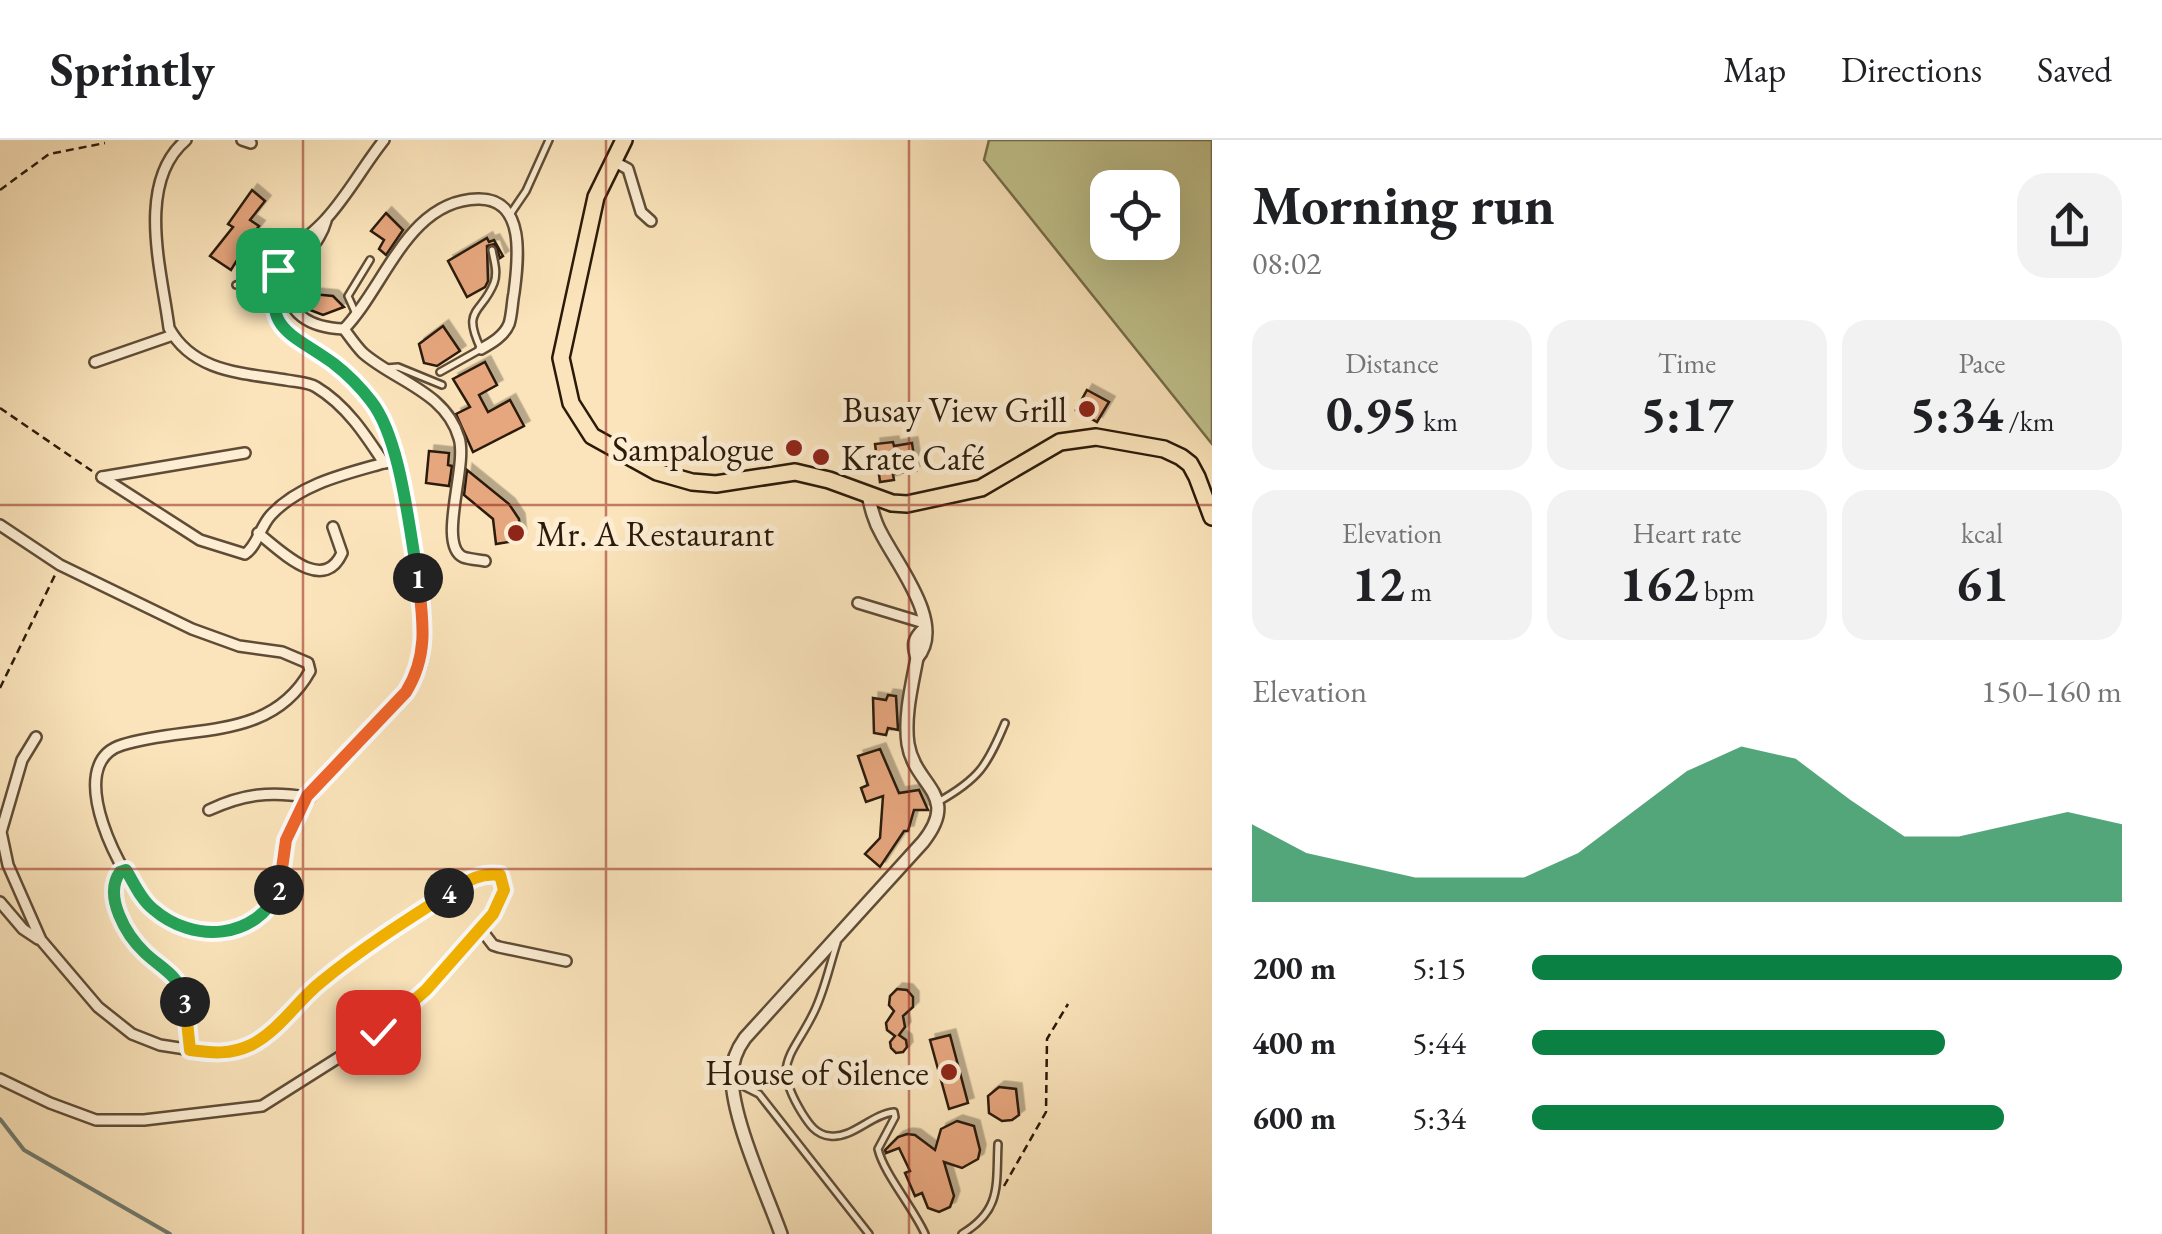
<!DOCTYPE html>
<html lang="en">
<head>
<meta charset="utf-8">
<style>
	:root { --surface:#fff; --page:#f2f2f2; --text:#202124; --muted:#757577; --line:#e0e0e0; --accent:#0b8043 }
	body { margin:0; font-family:"EB Garamond",serif; background:var(--page); color:var(--text); height:100vh; display:flex; flex-direction:column; font-size:38px; white-space:nowrap }
	* { box-sizing:border-box; margin:0 }
	p { font-size:32px; color:var(--muted) }
	.icon { flex:none; width:55px; height:55px; fill:none; stroke:currentColor; stroke-width:2; stroke-linecap:round; stroke-linejoin:round }
	.map { position:relative; flex:1; overflow:hidden }
	.sheet { display:flex; flex-direction:column; background:var(--surface); width:950px }
	.sheet>* { flex:none }
	.controls { position:absolute; left:1090px; top:30px; display:grid; gap:20px }
	.controls a { display:grid; place-items:center; width:90px; height:90px; border-radius:20px; background:var(--surface); box-shadow:0 10px 40px #0002; font-size:50px }
	.pin { position:absolute; display:grid; place-items:center; width:85px; height:85px; color:#fff; margin:-42px; border-radius:20px; box-shadow:0 5px 15px #0006 }
	.km { position:absolute; width:50px; height:50px; margin:-25px; border-radius:50%; background:#222; color:#fff; font-size:28px; line-height:50px; text-align:center }
	.round { display:grid; place-items:center; flex:none; width:105px; height:105px; border-radius:30px; background:var(--page) }
	.head { display:flex; align-items:center; justify-content:space-between; height:170px; padding:0 40px }
	h1 { font-size:55px; font-weight:700; line-height:75px }
	.stats { display:grid; grid-template-columns:repeat(3,1fr); gap:15px; height:170px; padding:10px 40px }
	.stats div { display:grid; align-content:center; border-radius:25px; background:var(--page); text-align:center }
	.stats b { font-size:50px; font-weight:700 }
	.stats small { font-size:28px; font-weight:400 }
	.stats p { font-size:28px }
	.chart { height:280px; padding:20px 40px }
	.chart p { display:flex; justify-content:space-between }
	.chart svg { width:100%; height:180px; margin-top:10px; fill:var(--accent); opacity:.7 }
	ul { padding:0 40px; list-style:none; font-size:32px }
	li { display:grid; grid-template-columns:160px 120px 1fr; align-items:center; height:75px }
	li i { height:25px; border-radius:12px; background:var(--accent) }
	header { display:flex; align-items:center; gap:60px; box-sizing:border-box; height:140px; padding:0 50px; background:var(--surface); border-bottom:2px solid var(--line) }
	header strong { font-size:48px }
	nav { display:flex; gap:55px; margin-inline-start:auto; font-size:35px }
	main { display:flex; flex:1; min-height:0 }
	.map>svg:first-child { display:block }
	.green { fill:#c1c38e; stroke:#766e4c; stroke-width:2.5; fill-rule:evenodd }
	.lines { fill:none; stroke-linecap:round; stroke-linejoin:round }
	.stream { stroke:#717c71; stroke-width:4 }
	.building { fill:#e6a67e; stroke:#2b1a0a; stroke-width:2.5; filter:url(#shadow) }
	.service-casing { stroke:#5f4c36; stroke-width:10 }
	.minor-casing { stroke:#5f4c36; stroke-width:14 }
	.tertiary-casing { stroke:#5f4c36; stroke-width:16 }
	.primary-casing { stroke:#2b1a0a; stroke-width:20 }
	.path { stroke:#2b1a0a; stroke-width:2.5; stroke-dasharray:8 5; stroke-linecap:butt }
	.service { stroke:#fcedd3; stroke-width:5 }
	.minor { stroke:#fcedd3; stroke-width:9 }
	.tertiary { stroke:#fcedd3; stroke-width:11 }
	.primary { stroke:#fbe4bb; stroke-width:15 }
	.split-1-casing { stroke:#fff; stroke-width:20 }
	.split-2-casing { stroke:#fff; stroke-width:20 }
	.split-3-casing { stroke:#fff; stroke-width:20 }
	.split-4-casing { stroke:#fff; stroke-width:20 }
	.split-5-casing { stroke:#fff; stroke-width:20 }
	.split-1 { stroke:#22a559; stroke-width:12 }
	.split-2 { stroke:#f0652b; stroke-width:12 }
	.split-3 { stroke:#22a559; stroke-width:12 }
	.split-4 { stroke:#f5b400; stroke-width:12 }
	.split-5 { stroke:#f5b400; stroke-width:12 }
	.grid { fill:none; stroke:#8f2418; stroke-width:2.5; stroke-opacity:0.55 }
	.poi-dot { fill:#8f2418; stroke:#fcedd3; stroke-width:4 }
	.labels { text-anchor:middle; dominant-baseline:central; stroke-width:10; stroke-linejoin:round; paint-order:stroke }
	.poi-label { font-size:35px; fill:#2b1a0a; stroke:#fcedd3; text-anchor:end }
</style>
</head>
<body>
<header>
<strong>Sprintly</strong>
<nav><a>Map</a><a>Directions</a><a>Saved</a></nav>
</header>
<main>
<div class="map">
<svg width="1212" height="1094" viewBox="0 0 1212 1094">
	<defs>
		<filter id="shadow"><feDropShadow dx="5.5" dy="-5.5" stdDeviation="0" flood-color="#0004"/></filter>
	</defs>
	<rect width="100%" height="100%" fill="#fbe4bb"/>
	<filter id="stains"><feTurbulence type="fractalNoise" baseFrequency=".002" numOctaves="4"/><feColorMatrix values="0 0 0 0 .2 0 0 0 0 .09 0 0 0 0 .02 0 0 0 .5 -.17"/></filter>
	<radialGradient id="worn" r=".72"><stop offset=".6" stop-color="#630" stop-opacity="0"/><stop offset="1" stop-color="#630" stop-opacity=".3"/></radialGradient>
	<path class="green" d="M989,0h223v304l-228,-284zM1108,48h54v54h-54z"/>
	<g class="lines">
		<polyline class="stream" points="0,979 24,1010 170,1094"/>
	</g>
	<g class="building">
		<polygon points="252,50 265,61 250,80 259,86 246,103 259,111 251,126 237,120 231,130 210,116 233,87 228,84"/>
		<polygon points="386,73 403,90 386,115 379,109 384,100 371,91"/>
		<polygon points="487,98 489,102 494,100 503,116 500,118 495,104 487,106 488,141 485,147 467,157 448,121"/>
		<polygon points="312,154 333,156 344,167 323,175 305,168"/>
		<polygon points="443,186 460,211 437,226 424,223 419,204"/>
		<polygon points="485,222 497,245 479,255 488,272 510,260 524,286 473,312 456,274 470,267 453,239"/>
		<polygon points="1087,250 1109,262 1097,282 1076,270"/>
		<polygon points="893,302 894,306 912,303 916,331 893,334 894,340 880,342 875,304"/>
		<polygon points="429,311 449,313 448,325 452,326 449,346 426,343"/>
		<polygon points="467,330 509,364 519,379 521,400 496,404 493,379 464,355"/>
		<polygon points="888,555 896,556 898,590 888,588 886,595 874,593 873,558 886,560"/>
		<polygon points="880,609 899,653 919,650 928,670 914,670 908,691 904,691 880,727 865,714 880,698 883,656 866,662 861,648 868,645 858,616"/>
		<polygon points="897,849 907,850 913,857 913,867 903,876 905,887 899,895 906,900 907,907 903,912 896,913 891,908 890,902 895,896 887,890 886,883 894,871 889,865 890,856"/>
		<polygon points="950,895 968,963 949,969 930,900"/>
		<polygon points="999,947 1016,949 1019,975 1012,980 1002,981 989,973 988,956"/>
		<polygon points="957,981 974,986 980,1010 978,1019 962,1028 944,1022 954,1056 950,1067 939,1072 928,1068 922,1053 915,1056 905,1033 910,1031 899,1008 886,1013 885,1010 898,997 907,994 915,995 935,1010 941,989"/>
	</g>
	<g class="lines">
		<g class="service-casing">
			<g id="service">
				<polyline points="509,76 526,51 549,0"/>
				<polyline points="236,145 275,131"/>
				<polyline points="356,174 348,156 370,120"/>
				<polyline points="386,228 398,227 442,245"/>
				<path d="M440,232l41,-23c-20,-41 1,-35 13,-66 4,-11 0,-22 -2,-33"/>
				<path d="M938,662c41,-23 49,-36 67,-79"/>
				<path d="M837,803c-8,24 -13,51 -25,73 -22,43 -40,48 -10,97 7,11 14,22 28,23 22,3 42,-22 64,-24l1,5 -17,32c6,25 35,58 47,85"/>
				<polyline points="733,941 759,954 869,1094"/>
				<path d="M962,1094c40,-24 34,-49 36,-90"/>
			</g>
		</g>
		<g class="minor-casing">
			<g id="minor">
				<path d="M186,0c-51,43 -24,132 -17,188 24,44 73,45 117,52 10,2 22,2 30,7 30,18 49,47 68,76l12,-2"/>
				<polyline points="242,0 251,3"/>
				<polyline points="613,21 628,29 641,72 651,81"/>
				<path d="M326,81c-6,22 -24,35 -32,56 -16,37 20,51 50,52 41,-42 64,-129 134,-130 49,-1 40,63 36,94 -2,10 -2,22 -5,31 -5,12 -17,19 -28,25"/>
				<path d="M344,189c6,8 12,17 19,24 32,28 83,39 96,85 9,28 -22,106 4,119 5,2 16,3 22,4"/>
				<polyline points="95,222 173,195"/>
				<path d="M102,337l98,63 45,14c12,-8 15,-27 26,-39 29,-31 74,-41 113,-52"/>
				<polyline points="102,337 245,313"/>
				<path d="M0,385l60,40 132,64 47,17 43,6 26,11 2,8c-40,72 -122,53 -188,74 -62,19 1,136 29,163 19,18 60,31 85,22 58,-21 36,-62 57,-105 26,-52 76,-86 112,-131 8,-10 15,-22 17,-34 9,-44 -24,-221 -50,-257 -10,-13 -24,-28 -37,-38 -25,-21 -62,-28 -63,-68 0,-8 3,-22 7,-29 10,-19 33,-33 47,-49 22,-24 38,-54 58,-79"/>
				<path d="M258,393c22,17 65,62 84,20l-9,-26"/>
				<polyline points="858,463 924,483"/>
				<path d="M209,670c34,-16 61,-19 98,-13"/>
				<polyline points="126,730 115,739 118,772 130,793 144,812 168,830 182,848 190,910"/>
				<polyline points="0,762 23,789 38,799"/>
				<polyline points="480,788 493,805 499,807 566,821"/>
				<polyline points="0,939 50,963 96,980 144,980 262,966 379,892 426,849 493,774 504,750 500,735 488,733 471,739 358,812 316,846 268,893 252,904 218,914 160,905 132,894 98,867 41,800 8,725 1,692 22,620 36,597"/>
			</g>
		</g>
		<g class="tertiary-casing">
			<g id="tertiary">
				<path d="M868,355c3,13 6,26 13,38 16,32 65,91 36,125"/>
				<path d="M781,1094c-15,-42 -50,-117 -49,-159 0,-14 5,-26 13,-37l178,-196c38,-48 -8,-55 -15,-98 -4,-28 4,-59 9,-86 -4,-13 -4,-19 7,-29"/>
			</g>
		</g>
		<g class="primary-casing">
			<polyline id="primary" points="624,0 596,57 561,218 571,263 592,296 657,332 692,342 716,344 795,332 829,340 892,363 907,364 981,348 1060,302 1096,297 1164,309 1181,317 1190,324 1197,337 1212,377"/>
		</g>
		<g class="path">
			<polyline points="0,50 49,14 105,3"/>
			<polyline points="0,268 92,331"/>
			<polyline points="0,548 55,435"/>
			<polyline points="1004,1046 1046,972 1047,899 1068,864"/>
		</g>
		<use href="#service" class="service"/>
		<use href="#minor" class="minor"/>
		<use href="#tertiary" class="tertiary"/>
		<use href="#primary" class="primary"/>
	</g>
	<g class="lines">
		<g class="split-1-casing">
			<path id="split-1" d="M278,130c-15,61 12,62 55,93 13,10 28,25 38,38 30,38 38,128 47,177"/>
		</g>
		<g class="split-2-casing">
			<path id="split-2" d="M279,750l7,-50 21,-44 99,-104c23,-37 17,-72 12,-114"/>
		</g>
		<g class="split-3-casing">
			<path id="split-3" d="M185,862c-5,-27 -22,-32 -40,-49 -19,-18 -42,-57 -25,-81l6,-2c8,13 15,30 27,39 40,35 103,31 126,-19"/>
		</g>
		<g class="split-4-casing">
			<path id="split-4" d="M185,862l5,48c22,3 40,5 61,-5 28,-14 46,-44 70,-63 40,-33 84,-61 128,-89"/>
		</g>
		<g class="split-5-casing">
			<path id="split-5" d="M378,892l48,-42 67,-76 11,-24 -4,-15c-21,-3 -34,7 -51,18"/>
		</g>
		<use href="#split-1" class="split-1"/>
		<use href="#split-2" class="split-2"/>
		<use href="#split-3" class="split-3"/>
		<use href="#split-4" class="split-4"/>
		<use href="#split-5" class="split-5"/>
	</g>
	<path class="grid" d="M303,0v1094M606,0v1094M909,0v1094M0,365h1212M0,729h1212"/>
	<g class="poi-dot">
		<circle cx="1087" cy="269" r="10"/>
		<circle cx="794" cy="308" r="10"/>
		<circle cx="821" cy="317" r="10"/>
		<circle cx="516" cy="393" r="10"/>
		<circle cx="949" cy="932" r="10"/>
	</g>
	<g class="labels">
		<g class="poi-label">
			<text x="1067" y="269">Busay View Grill</text>
			<text x="774" y="308">Sampalogue</text>
			<text x="841" y="317" text-anchor="start">Krate Café</text>
			<text x="536" y="393" text-anchor="start">Mr. A Restaurant</text>
			<text x="929" y="932">House of Silence</text>
		</g>
	</g>
	<rect width="100%" height="100%" filter="url(#stains)"/>
	<rect width="100%" height="100%" fill="url(#worn)"/>
</svg>
<div class="controls">
<a><svg class="icon" aria-label="locate" viewBox="0 0 24 24"><circle cx="12" cy="12" r="6"/><path d="M12 2v4M12 18v4M2 12h4M18 12h4"/></svg></a>
</div>
<div class="pin" style="left:278px;top:130px;background:#1e9e55"><svg class="icon" aria-label="arrive" viewBox="0 0 24 24"><path d="M6 21V4h12l-3 4 3 4H6"/></svg></div>
<div class="pin" style="left:378px;top:892px;background:#d93025"><svg class="icon" aria-label="check" viewBox="0 0 24 24"><path d="M5 12l5 5 9-10"/></svg></div>
<b class="km" style="left:418px;top:438px">1</b>
<b class="km" style="left:279px;top:750px">2</b>
<b class="km" style="left:185px;top:862px">3</b>
<b class="km" style="left:449px;top:753px">4</b>
</div>
<section class="sheet">
<div class="head"><div><h1>Morning run</h1><p>08:02</p></div><a class="round"><svg class="icon" aria-label="share" viewBox="0 0 24 24"><path d="M12 15V3M7 8l5-5 5 5M5 13v7h14v-7"/></svg></a></div>
<div class="stats">
<div><p>Distance</p><b>0.95<small> km</small></b></div>
<div><p>Time</p><b>5:17</b></div>
<div><p>Pace</p><b>5:34<small> /km</small></b></div>
</div>
<div class="stats">
<div><p>Elevation</p><b>12<small> m</small></b></div>
<div><p>Heart rate</p><b>162<small> bpm</small></b></div>
<div><p>kcal</p><b>61</b></div>
</div>
<div class="chart"><p><span>Elevation</span>150–160 m</p>
<svg viewBox="0 0 160 44" preserveAspectRatio="none"><path d="M0 44V25L10 32L20 35L30 38L40 38L50 38L60 32L70 22L80 12L90 6L100 9L110 19L120 28L130 28L140 25L150 22L160 25V44z"/></svg>
</div>
<ul>
<li><b>200 m</b>5:15<i style="width:100%"></i></li>
<li><b>400 m</b>5:44<i style="width:70%"></i></li>
<li><b>600 m</b>5:34<i style="width:80%"></i></li>
</ul>
</section>
</main>
</body>
</html>
